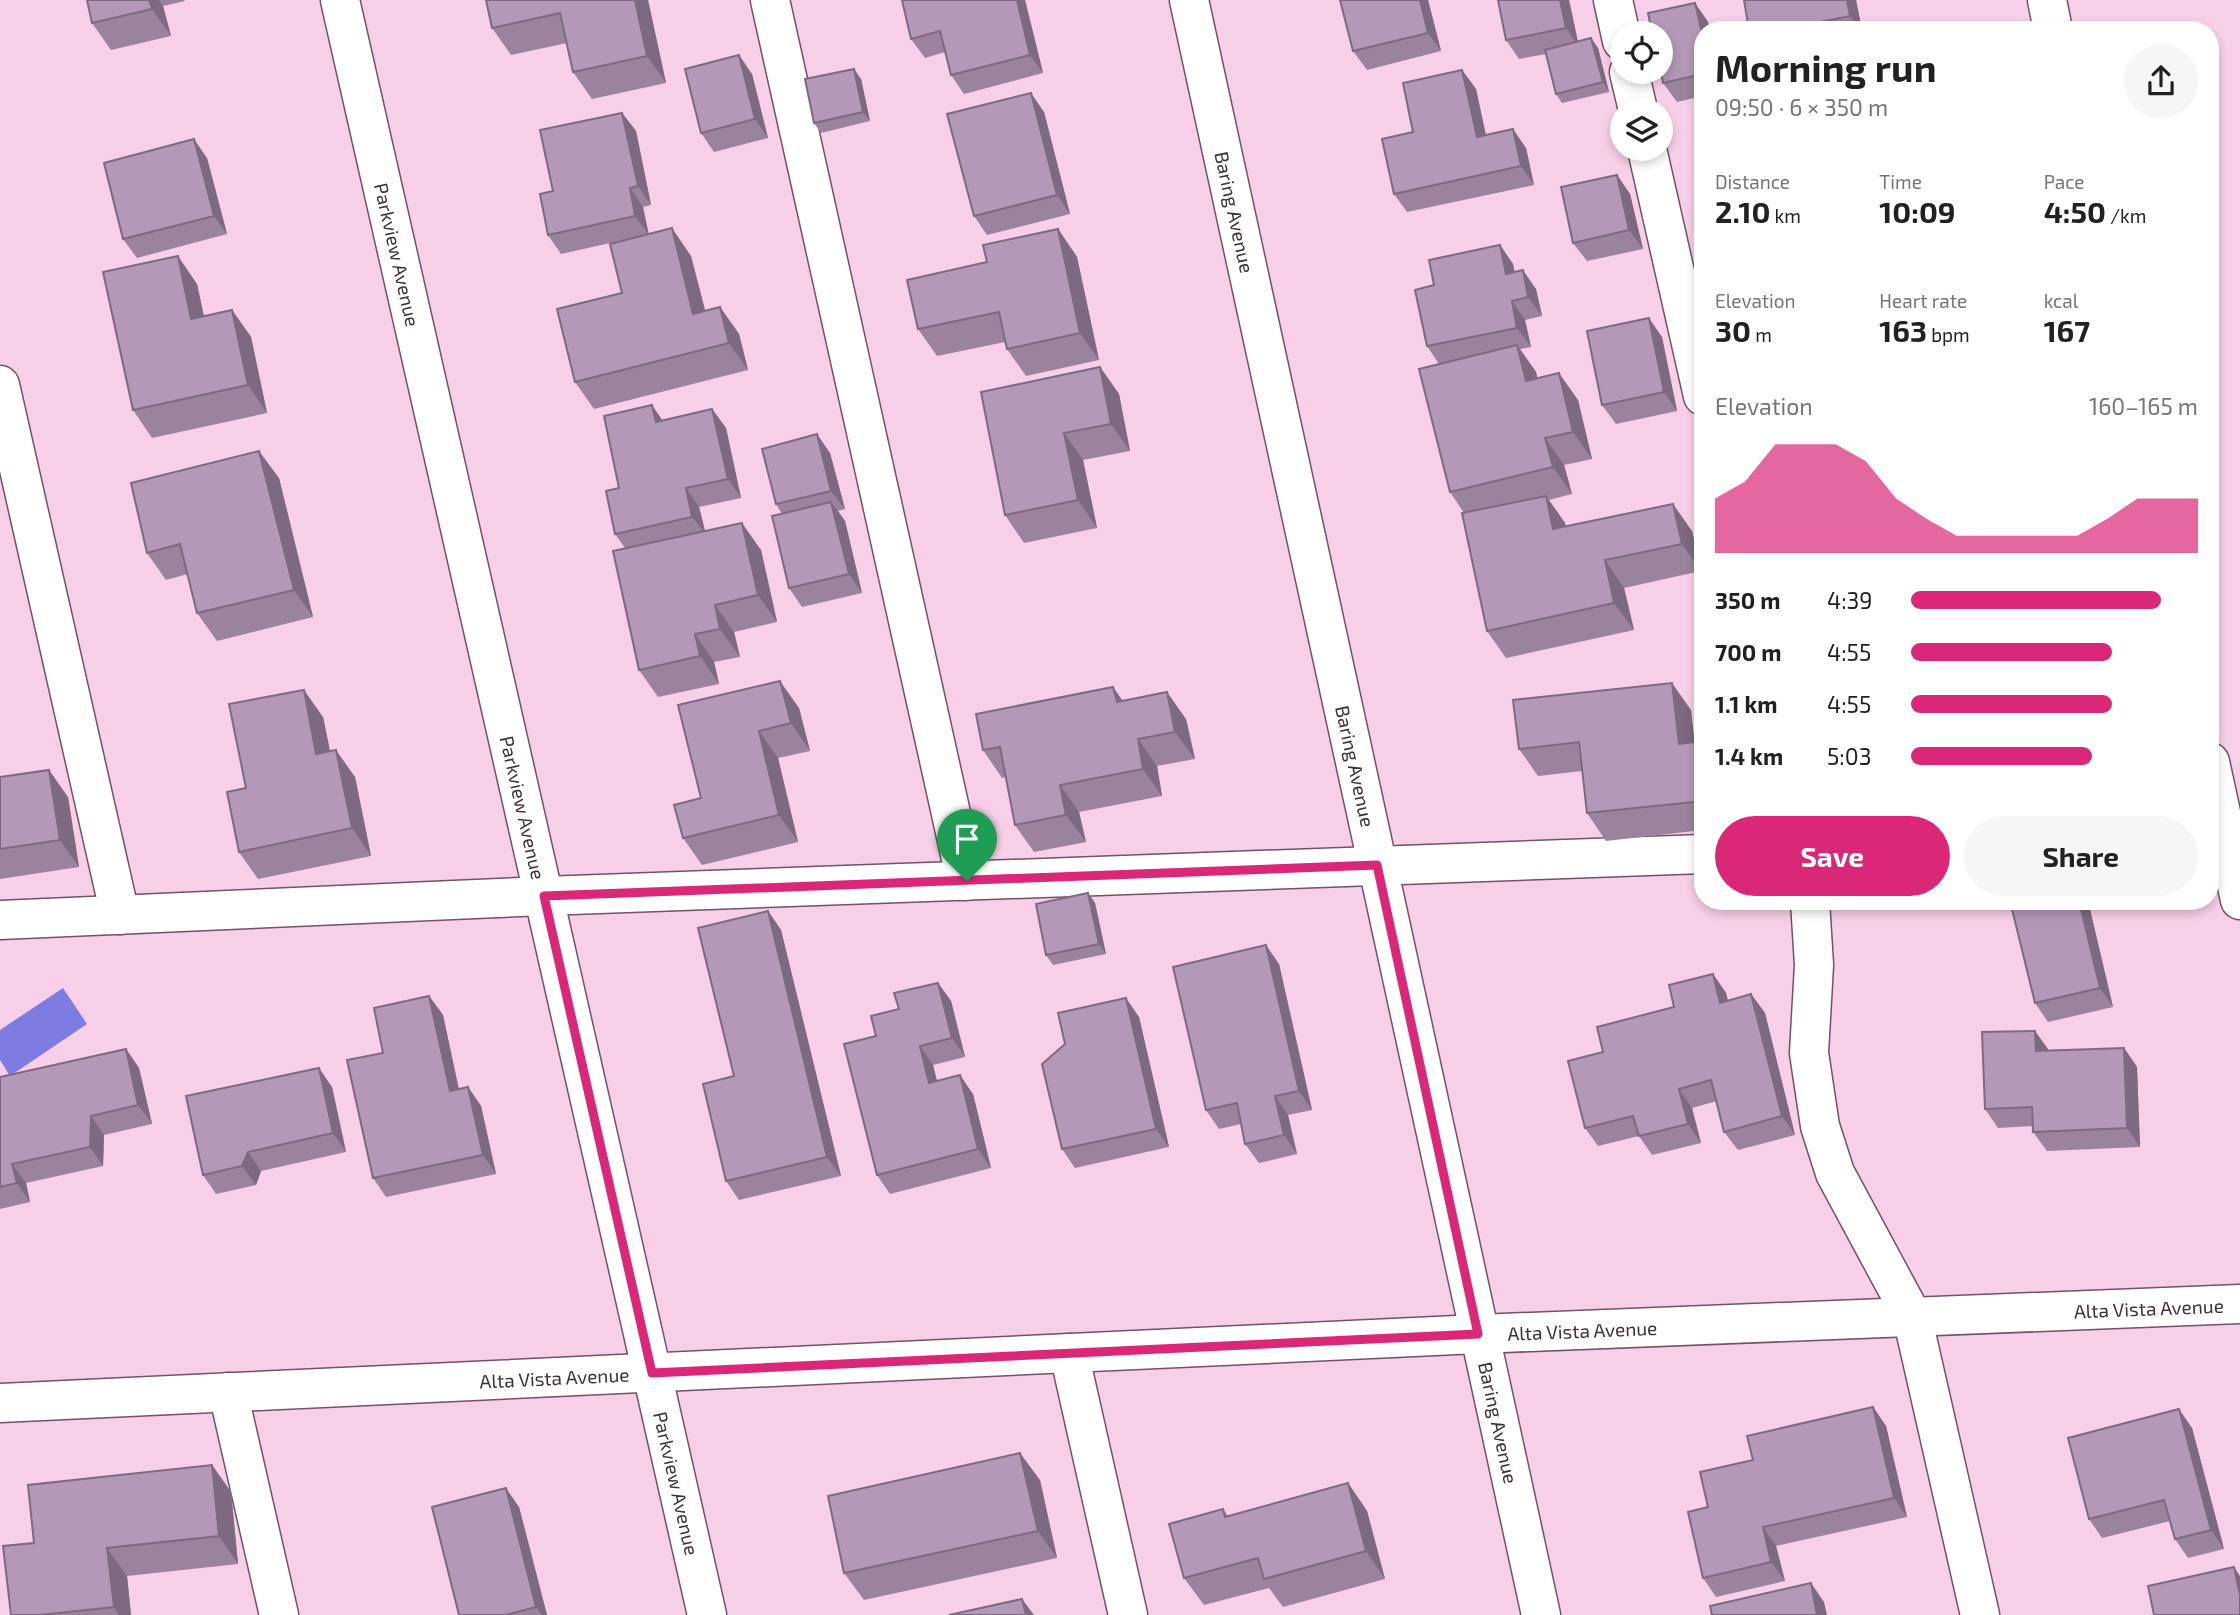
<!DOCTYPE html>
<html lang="en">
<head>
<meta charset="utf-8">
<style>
	:root { --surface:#fff; --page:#f6f6f6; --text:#202124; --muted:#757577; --accent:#db2777 }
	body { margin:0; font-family:"Exo 2",sans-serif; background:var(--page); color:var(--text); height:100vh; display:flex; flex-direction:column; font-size:26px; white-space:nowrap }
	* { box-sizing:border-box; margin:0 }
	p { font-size:23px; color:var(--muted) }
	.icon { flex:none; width:38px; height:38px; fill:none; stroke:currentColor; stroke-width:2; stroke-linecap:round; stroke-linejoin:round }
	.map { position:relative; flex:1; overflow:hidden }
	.drawer { position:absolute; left:1694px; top:21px; width:525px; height:889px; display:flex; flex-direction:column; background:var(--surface); border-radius:28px; box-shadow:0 4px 10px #0003 }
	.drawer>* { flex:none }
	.buttons { position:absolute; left:1610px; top:21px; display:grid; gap:14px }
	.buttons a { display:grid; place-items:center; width:63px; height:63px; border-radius:50%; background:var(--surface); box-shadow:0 4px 10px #0003; font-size:35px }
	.pin { position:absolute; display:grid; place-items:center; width:60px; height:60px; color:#fff; margin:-72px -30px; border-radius:50% 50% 50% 0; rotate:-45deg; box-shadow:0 0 7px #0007 }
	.pin .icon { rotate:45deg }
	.round { display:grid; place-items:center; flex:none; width:74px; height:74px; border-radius:37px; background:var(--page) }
	.headline { display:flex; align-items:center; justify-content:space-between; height:119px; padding:0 21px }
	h1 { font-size:38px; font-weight:700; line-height:52px }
	.metrics { display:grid; grid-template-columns:repeat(3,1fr); gap:10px; height:119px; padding:7px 21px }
	.metrics div { display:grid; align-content:center }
	.metrics b { font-size:30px; font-weight:700 }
	.metrics small { font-size:19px; font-weight:400 }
	.metrics p { font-size:19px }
	.chart { height:196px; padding:14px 21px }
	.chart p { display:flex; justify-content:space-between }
	.chart svg { width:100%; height:126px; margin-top:7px; fill:var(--accent); opacity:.7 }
	.button { display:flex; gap:14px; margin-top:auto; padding:14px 21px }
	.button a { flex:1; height:80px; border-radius:42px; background:var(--accent); color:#fff; font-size:28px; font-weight:700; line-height:80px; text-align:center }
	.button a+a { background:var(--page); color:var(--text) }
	ul { padding:0 21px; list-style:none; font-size:23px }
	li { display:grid; grid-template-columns:112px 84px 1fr; align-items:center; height:52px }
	li i { height:18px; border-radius:9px; background:var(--accent) }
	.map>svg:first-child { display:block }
	.water { fill:#7e7ce0 }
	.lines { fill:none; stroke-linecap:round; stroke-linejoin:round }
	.minor-casing { stroke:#745166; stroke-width:41 }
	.minor { stroke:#fff; stroke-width:38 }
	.wall { fill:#9b839d }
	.shaded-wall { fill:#7e6a80 }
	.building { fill:#b498b7; stroke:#7e6a80; stroke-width:2 }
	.route-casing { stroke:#fff; stroke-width:14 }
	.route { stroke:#db2777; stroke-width:9 }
	.labels { text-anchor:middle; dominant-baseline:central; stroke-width:5; stroke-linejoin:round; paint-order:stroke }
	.street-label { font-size:19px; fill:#3f2f38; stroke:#fefefe }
</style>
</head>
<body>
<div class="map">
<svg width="2240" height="1615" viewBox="0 0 2240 1615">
	<rect width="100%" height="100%" fill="#f8cfe8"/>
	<polygon class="water" points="63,988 87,1024 10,1076 0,1060 0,1030"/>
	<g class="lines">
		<g class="minor-casing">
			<g id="minor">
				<path id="s1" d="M340,0l367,1615"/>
				<polyline points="770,0 966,881"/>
				<path id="s2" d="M1189,0l352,1615"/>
				<polyline points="1613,0 1622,41"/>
				<polyline points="2047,0 2053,30"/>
				<polyline points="1629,72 1638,110"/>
				<polyline points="1647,149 1703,396"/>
				<polyline points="0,385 120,915"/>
				<polyline points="2210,762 2240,900"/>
				<polyline points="1810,901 1814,965 1809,1053 1820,1126 1835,1173 1912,1316 1980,1615"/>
				<polyline points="0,920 544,896 1703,854"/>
				<polyline points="1069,1353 1128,1615"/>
				<polyline points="228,1392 279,1615"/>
				<path id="s3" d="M0,1403l1478,-69 762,-30"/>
			</g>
		</g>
		<use href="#minor" class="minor"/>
	</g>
	<g class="wall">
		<polygon points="87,0 184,0 185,1 163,6 171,36 111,50 92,23"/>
		<polygon points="486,0 648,0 666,83 592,99 573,72 567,43 511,55 492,28"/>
		<polygon points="1025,0 1043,73 964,94 951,75 945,52 925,58 911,39"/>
		<polygon points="1428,0 1441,51 1367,70 1353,51"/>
		<polygon points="1569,0 1578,42 1591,38 1598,48 1609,92 1562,103 1556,94 1546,54 1519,59 1506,40"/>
		<polygon points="1744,0 1856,0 1862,30 1749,30"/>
		<polygon points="1695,3 1708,22 1703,30 1703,96 1677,102 1663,83"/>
		<polygon points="1462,70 1476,89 1486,135 1526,148 1534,185 1407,212 1394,194 1413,132"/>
		<polygon points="752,74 768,138 714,152 701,133"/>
		<polygon points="861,79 870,121 821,133 814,123"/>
		<polygon points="1044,112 1070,214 987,235 974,216"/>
		<polygon points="622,113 636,131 651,205 643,207 648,234 691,256 705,311 720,307 739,334 748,370 594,409 575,382 622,293 628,239 561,254 548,235 553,191"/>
		<polygon points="207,158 227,234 137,258 123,239"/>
		<polygon points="1617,175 1630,194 1643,249 1587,261 1573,243"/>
		<polygon points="1058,229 1077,257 1099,360 1026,376 1007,349 1005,342 937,356 918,329 987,262"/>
		<polygon points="1500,245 1513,264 1514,272 1536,289 1542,316 1525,320 1531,347 1520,349 1536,372 1537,378 1578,400 1592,459 1564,465 1572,494 1549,500 1565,523 1566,527 1692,531 1701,571 1624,588 1634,630 1506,658 1487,631 1464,513 1450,492 1439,364 1427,346 1434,285"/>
		<polygon points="197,284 204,316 232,310 251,337 267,413 152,438 133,410"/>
		<polygon points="1662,337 1677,411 1616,424 1602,405"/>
		<polygon points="1100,367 1119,394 1130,451 1083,460 1097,528 1024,543 1005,515"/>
		<polygon points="712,409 726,428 741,498 699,507 705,531 761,550 777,622 734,632 740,657 714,662 719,684 658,697 639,670 625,548 615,534 619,488 662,420"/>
		<polygon points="830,453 845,509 838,511 845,521 862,593 802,607 789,588 782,514 776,504"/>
		<polygon points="279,478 313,617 217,641 197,613 188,574 166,580 147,553"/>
		<polygon points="1123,700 1186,719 1195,759 1157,766 1162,796 1079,812 1086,842 1034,852 1015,825 1006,777 1002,778 983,750"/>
		<polygon points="678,705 799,708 810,751 778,758 798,842 702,865 683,838 701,798"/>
		<polygon points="1691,710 1694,742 1703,741 1703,830 1606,841 1587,813 1582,771 1538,776 1519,749"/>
		<polygon points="323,717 330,751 355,777 371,856 258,879 239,852 246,788"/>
		<polygon points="0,777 68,797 79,867 0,879"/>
		<polygon points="1088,893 1095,903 1106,954 1053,965 1046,955"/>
		<polygon points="2010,901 2088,901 2113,1007 2048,1022 2035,1003"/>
		<polygon points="768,911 781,930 841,1176 739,1200 726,1181 734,1076"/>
		<polygon points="1279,964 1312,1110 1288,1115 1297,1154 1259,1163 1245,1144 1241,1124 1219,1129 1206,1110"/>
		<polygon points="1713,974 1726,993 1728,1001 1751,994 1765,1013 1795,1135 1738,1150 1724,1132 1717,1101 1692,1108 1701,1143 1652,1155 1639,1136 1598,1146 1585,1128 1603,1052 1674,1007"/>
		<polygon points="938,983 951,1001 965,1057 933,1065 937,1081 973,1094 991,1168 890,1194 877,1175 876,1036"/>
		<polygon points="429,996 443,1015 459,1089 468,1087 481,1106 496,1174 386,1197 373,1178 383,1053"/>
		<polygon points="1139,1017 1169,1147 1075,1168 1062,1149"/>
		<polygon points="2035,1031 2048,1051 2124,1048 2137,1067 2140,1147 2047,1151 2033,1132 2033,1126 1998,1128 1985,1109"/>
		<polygon points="126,1049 139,1068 152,1124 104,1135 103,1166 26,1183 30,1202 0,1209 0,1077"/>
		<polygon points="332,1087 346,1152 261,1171 256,1185 216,1194 203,1175"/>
		<polygon points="1873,1407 1886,1426 1907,1517 1776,1546 1785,1581 1716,1597 1703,1578 1708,1507 1753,1460"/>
		<polygon points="2192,1428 2224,1549 2188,1558 2175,1539 2170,1521 2102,1538 2089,1519"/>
		<polygon points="212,1465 231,1492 238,1564 127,1576 131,1615 11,1615 34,1543"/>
		<polygon points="1040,1480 1057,1558 864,1600 844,1573"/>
		<polygon points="1348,1483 1367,1511 1385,1579 1283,1607 1269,1588 1204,1605 1184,1578 1223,1509 1228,1516"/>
		<polygon points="519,1507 547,1615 459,1615"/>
	</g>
	<g class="shaded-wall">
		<polygon points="149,0 159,0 163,6 171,36 152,9"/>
		<polygon points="635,0 648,0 666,83 647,56"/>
		<polygon points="1017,0 1025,0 1043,73 1030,55"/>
		<polygon points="1420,0 1428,0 1441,51 1428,33"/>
		<polygon points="1560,0 1569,0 1579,47 1566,28"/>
		<polygon points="1847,0 1856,0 1862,30 1860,30 1850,16"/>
		<polygon points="1695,3 1708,22 1710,30 1703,30 1703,37"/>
		<polygon points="1591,38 1598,48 1609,92 1603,82"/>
		<polygon points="739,55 752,74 768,138 755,119"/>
		<polygon points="854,69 861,79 870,121 863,112"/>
		<polygon points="1462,70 1476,89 1490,155 1477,137"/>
		<polygon points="1031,93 1044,112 1070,214 1057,195"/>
		<polygon points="622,113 636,131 651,205 638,186"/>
		<polygon points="1513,129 1526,148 1534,185 1521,166"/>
		<polygon points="194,139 207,158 227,234 214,216"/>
		<polygon points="1617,175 1630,194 1643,249 1629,230"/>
		<polygon points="630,188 643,207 649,235 635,216"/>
		<polygon points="672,228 691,256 713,341 693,314"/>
		<polygon points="1058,229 1077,257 1099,360 1080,333"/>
		<polygon points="1500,245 1513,264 1519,293 1506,274"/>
		<polygon points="178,256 197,284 210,346 191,319"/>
		<polygon points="1523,270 1536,289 1542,316 1528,297"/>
		<polygon points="1512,301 1525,320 1531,347 1517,328"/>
		<polygon points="720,307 739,334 748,370 729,343"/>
		<polygon points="232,310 251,337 267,413 248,385"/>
		<polygon points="1649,318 1662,337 1677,411 1664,392"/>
		<polygon points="1517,345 1536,372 1545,408 1526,381"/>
		<polygon points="1100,367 1119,394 1130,451 1111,424"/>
		<polygon points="1559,373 1578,400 1592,459 1573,432"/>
		<polygon points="652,405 665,424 656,422"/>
		<polygon points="712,409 726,428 741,498 728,479"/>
		<polygon points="1064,433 1083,460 1097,528 1078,500"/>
		<polygon points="817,434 830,453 845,509 831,491"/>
		<polygon points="1545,438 1564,465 1572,494 1553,467"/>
		<polygon points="259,451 279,478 313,617 294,590"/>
		<polygon points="686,488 699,507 706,535 692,517"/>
		<polygon points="1546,496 1565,523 1573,557 1553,529"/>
		<polygon points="831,502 845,521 862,593 849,574"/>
		<polygon points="1673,504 1692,531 1701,571 1682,544"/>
		<polygon points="742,523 761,550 777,622 758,595"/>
		<polygon points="1605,560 1624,588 1634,630 1614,603"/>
		<polygon points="715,605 734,632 740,657 720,629"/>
		<polygon points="695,634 714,662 719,684 700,656"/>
		<polygon points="780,681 799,708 810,751 791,723"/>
		<polygon points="1672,683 1691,710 1698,771 1679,744"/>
		<polygon points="1113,687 1132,714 1117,702"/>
		<polygon points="304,690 323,717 336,781 316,754"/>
		<polygon points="1167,692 1186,719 1195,759 1175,732"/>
		<polygon points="759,731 778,758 798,842 779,815"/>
		<polygon points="1138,739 1157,766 1162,796 1143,769"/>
		<polygon points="336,750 355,777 371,856 352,828"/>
		<polygon points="49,770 68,797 79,867 60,840"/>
		<polygon points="1060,785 1079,812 1086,842 1066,815"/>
		<polygon points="1088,893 1095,903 1106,954 1099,944"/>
		<polygon points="2079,901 2088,901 2113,1007 2100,988"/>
		<polygon points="768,911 781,930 841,1176 827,1157"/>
		<polygon points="1266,945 1279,964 1312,1110 1299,1091"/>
		<polygon points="1713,974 1726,993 1733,1021 1720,1003"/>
		<polygon points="938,983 951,1001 965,1057 952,1038"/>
		<polygon points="1751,994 1765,1013 1795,1135 1782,1116"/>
		<polygon points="429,996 443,1015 463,1110 450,1091"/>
		<polygon points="1126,998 1139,1017 1169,1147 1156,1129"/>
		<polygon points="2035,1031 2048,1049 2049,1070 2036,1051"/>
		<polygon points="920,1046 933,1065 942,1102 929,1083"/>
		<polygon points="2124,1048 2137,1067 2140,1147 2127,1128"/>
		<polygon points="126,1049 139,1068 152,1124 138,1105"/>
		<polygon points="319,1068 332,1087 346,1152 333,1133"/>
		<polygon points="960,1075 973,1094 991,1168 978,1149"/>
		<polygon points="468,1087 481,1106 496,1174 483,1155"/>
		<polygon points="1679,1089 1692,1108 1701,1143 1688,1124"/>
		<polygon points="1275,1096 1288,1115 1297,1154 1284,1135"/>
		<polygon points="91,1116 104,1135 103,1166 90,1147"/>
		<polygon points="248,1152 261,1171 256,1185 242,1166"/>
		<polygon points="12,1164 26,1183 30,1202 17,1183"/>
		<polygon points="1873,1407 1886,1426 1907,1517 1894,1498"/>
		<polygon points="2179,1409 2192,1428 2224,1549 2211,1530"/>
		<polygon points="1020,1453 1040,1480 1057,1558 1038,1531"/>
		<polygon points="212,1465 231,1492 238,1564 219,1536"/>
		<polygon points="1348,1483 1367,1511 1385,1579 1366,1551"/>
		<polygon points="506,1488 519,1507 547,1615 542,1615 536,1607"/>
		<polygon points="1763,1527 1776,1546 1785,1581 1771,1562"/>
		<polygon points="107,1548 127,1576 131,1615 119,1615 114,1607"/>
		<polygon points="2234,1567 2240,1576 2240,1595"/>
		<polygon points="1811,1583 1824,1602 1827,1615 1817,1615"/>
		<polygon points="1022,1599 1034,1615 1026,1615"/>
	</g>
	<g class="building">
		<polygon points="87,0 149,0 152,9 92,23"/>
		<polygon points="486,0 635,0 647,56 573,72 560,13 492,28"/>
		<polygon points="902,0 1017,0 1030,55 951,75 940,31 911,39"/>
		<polygon points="1340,0 1420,0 1428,33 1353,51"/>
		<polygon points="1498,0 1560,0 1566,28 1506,40"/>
		<polygon points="1744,0 1847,0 1850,16 1780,30 1749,30"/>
		<polygon points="1695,3 1703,37 1703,74 1663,83 1661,72 1661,33 1652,33 1648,13"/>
		<polygon points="1591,38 1603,82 1556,94 1545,50"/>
		<polygon points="739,55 755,119 701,133 685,69"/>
		<polygon points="854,69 863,112 814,123 805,79"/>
		<polygon points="1462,70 1477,137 1513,129 1521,166 1394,194 1382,139 1413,132 1403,83"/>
		<polygon points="1031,93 1057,195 974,216 947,114"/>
		<polygon points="622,113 638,186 630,188 635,216 548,235 540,194 553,191 540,130"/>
		<polygon points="194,139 214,216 123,239 104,163"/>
		<polygon points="1617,175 1629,230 1573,243 1561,187"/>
		<polygon points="672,228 693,314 720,307 729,343 575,382 557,309 622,293 610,244"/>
		<polygon points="1058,229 1080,333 1007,349 999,312 918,329 907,280 987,262 983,245"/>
		<polygon points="1500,245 1506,274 1523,270 1528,297 1512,301 1517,328 1427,346 1415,290 1434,285 1429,260"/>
		<polygon points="178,256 191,319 232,310 248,385 133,410 103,272"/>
		<polygon points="1703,280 1703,312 1695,282"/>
		<polygon points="1649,318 1664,392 1602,405 1587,331"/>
		<polygon points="1517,345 1526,381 1559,373 1573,432 1545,438 1553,467 1450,492 1419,369"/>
		<polygon points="1100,367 1111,424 1064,433 1078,500 1005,515 981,392"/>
		<polygon points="652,405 656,422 712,409 728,479 686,488 692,517 615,534 606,491 619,488 604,416"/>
		<polygon points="817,434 831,491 776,504 762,449"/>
		<polygon points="259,451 294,590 197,613 180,544 147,553 131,483"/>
		<polygon points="1546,496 1553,529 1673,504 1682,544 1605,560 1614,603 1487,631 1462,513"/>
		<polygon points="831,502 849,574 789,588 772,516"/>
		<polygon points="742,523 758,595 715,605 720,629 695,634 700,656 639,670 613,551"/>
		<polygon points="780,681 791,723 759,731 779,815 683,838 674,805 701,798 678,705"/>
		<polygon points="1672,683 1679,744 1703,741 1703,801 1587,813 1579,742 1519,749 1513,700"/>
		<polygon points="1113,687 1117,702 1167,692 1175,732 1138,739 1143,769 1060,785 1066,815 1015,825 1000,747 983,750 976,714"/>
		<polygon points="304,690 316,754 336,750 352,828 239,852 227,792 246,788 229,704"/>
		<polygon points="49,770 60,840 0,849 0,777"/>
		<polygon points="1088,893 1099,944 1046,955 1036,904"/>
		<polygon points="2010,901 2079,901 2100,988 2035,1003"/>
		<polygon points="768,911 827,1157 726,1181 703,1084 734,1076 698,928"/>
		<polygon points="1266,945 1299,1091 1275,1096 1284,1135 1245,1144 1237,1103 1206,1110 1173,967"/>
		<polygon points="1713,974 1720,1003 1751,994 1782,1116 1724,1132 1711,1080 1679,1089 1688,1124 1639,1136 1633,1116 1585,1128 1568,1061 1603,1052 1597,1027 1674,1007 1669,985"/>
		<polygon points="938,983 952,1038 920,1046 929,1083 960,1075 978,1149 877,1175 844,1044 876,1036 871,1016 899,1009 894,993"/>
		<polygon points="429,996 450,1091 468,1087 483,1155 373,1178 347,1060 383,1053 374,1008"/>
		<polygon points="1126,998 1156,1129 1062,1149 1042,1064 1065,1044 1058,1013"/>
		<polygon points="2035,1031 2036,1051 2124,1048 2127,1128 2033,1132 2032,1107 1985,1109 1982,1032"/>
		<polygon points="126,1049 138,1105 91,1116 90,1147 12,1164 17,1183 0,1187 0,1077"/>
		<polygon points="319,1068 333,1133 248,1152 242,1166 203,1175 186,1096"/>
		<polygon points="1873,1407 1894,1498 1763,1527 1771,1562 1703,1578 1688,1512 1708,1507 1700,1472 1753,1460 1747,1436"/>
		<polygon points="2179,1409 2211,1530 2175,1539 2164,1500 2089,1519 2068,1438"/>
		<polygon points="1020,1453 1038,1531 844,1573 828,1496"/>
		<polygon points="212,1465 219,1536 107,1548 114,1607 40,1615 11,1615 3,1546 34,1543 28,1485"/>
		<polygon points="1348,1483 1366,1551 1264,1579 1258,1558 1184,1578 1169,1524 1223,1509 1225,1517"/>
		<polygon points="506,1488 536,1607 505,1615 459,1615 432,1507"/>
		<polygon points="2234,1567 2240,1595 2240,1615 2154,1615 2148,1586"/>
		<polygon points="1811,1583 1817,1615 1712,1615 1710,1606"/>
		<polygon points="1022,1599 1026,1615 949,1615"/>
	</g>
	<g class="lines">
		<g class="route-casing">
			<polygon id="route" points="1377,865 1478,1334 652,1373 544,896"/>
		</g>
		<use href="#route" class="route"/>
	</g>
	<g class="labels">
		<g class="street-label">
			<text stroke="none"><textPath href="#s2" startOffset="217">Baring Avenue</textPath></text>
			<text stroke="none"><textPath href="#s1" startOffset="261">Parkview Avenue</textPath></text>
			<text stroke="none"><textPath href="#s2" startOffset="784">Baring Avenue</textPath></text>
			<text stroke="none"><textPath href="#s1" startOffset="828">Parkview Avenue</textPath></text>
			<text stroke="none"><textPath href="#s3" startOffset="2151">Alta Vista Avenue</textPath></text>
			<text stroke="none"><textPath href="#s3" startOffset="1584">Alta Vista Avenue</textPath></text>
			<text stroke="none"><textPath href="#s3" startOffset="555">Alta Vista Avenue</textPath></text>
			<text stroke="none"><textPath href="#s2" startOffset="1456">Baring Avenue</textPath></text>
			<text stroke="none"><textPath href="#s1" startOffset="1521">Parkview Avenue</textPath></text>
		</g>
	</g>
</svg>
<div class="buttons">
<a><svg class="icon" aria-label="locate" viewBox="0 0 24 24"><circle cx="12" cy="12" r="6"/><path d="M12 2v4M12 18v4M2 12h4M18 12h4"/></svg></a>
<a><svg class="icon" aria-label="layers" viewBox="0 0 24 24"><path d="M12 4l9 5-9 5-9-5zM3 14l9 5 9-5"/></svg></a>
</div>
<div class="pin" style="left:967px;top:881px;background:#1e9e55"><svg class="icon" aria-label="arrive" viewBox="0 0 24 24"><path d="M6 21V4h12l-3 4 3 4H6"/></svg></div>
<section class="drawer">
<div class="headline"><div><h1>Morning run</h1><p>09:50 · 6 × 350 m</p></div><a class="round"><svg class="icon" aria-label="share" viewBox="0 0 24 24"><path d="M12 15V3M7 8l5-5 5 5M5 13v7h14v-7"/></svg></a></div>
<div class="metrics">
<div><p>Distance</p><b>2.10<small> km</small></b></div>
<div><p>Time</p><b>10:09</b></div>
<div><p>Pace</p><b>4:50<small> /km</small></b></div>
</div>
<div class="metrics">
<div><p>Elevation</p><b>30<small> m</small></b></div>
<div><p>Heart rate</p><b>163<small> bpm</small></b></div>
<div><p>kcal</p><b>167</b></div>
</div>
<div class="chart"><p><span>Elevation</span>160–165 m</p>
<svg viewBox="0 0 160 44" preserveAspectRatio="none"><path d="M0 44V25L10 19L20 6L30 6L40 6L50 12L60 25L70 32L80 38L90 38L100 38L110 38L120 38L130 32L140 25L150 25L160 25V44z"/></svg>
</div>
<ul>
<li><b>350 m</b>4:39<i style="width:87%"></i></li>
<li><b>700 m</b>4:55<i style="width:70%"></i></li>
<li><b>1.1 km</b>4:55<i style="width:70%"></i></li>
<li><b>1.4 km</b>5:03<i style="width:63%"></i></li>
</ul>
<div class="button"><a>Save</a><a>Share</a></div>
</section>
</div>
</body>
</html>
